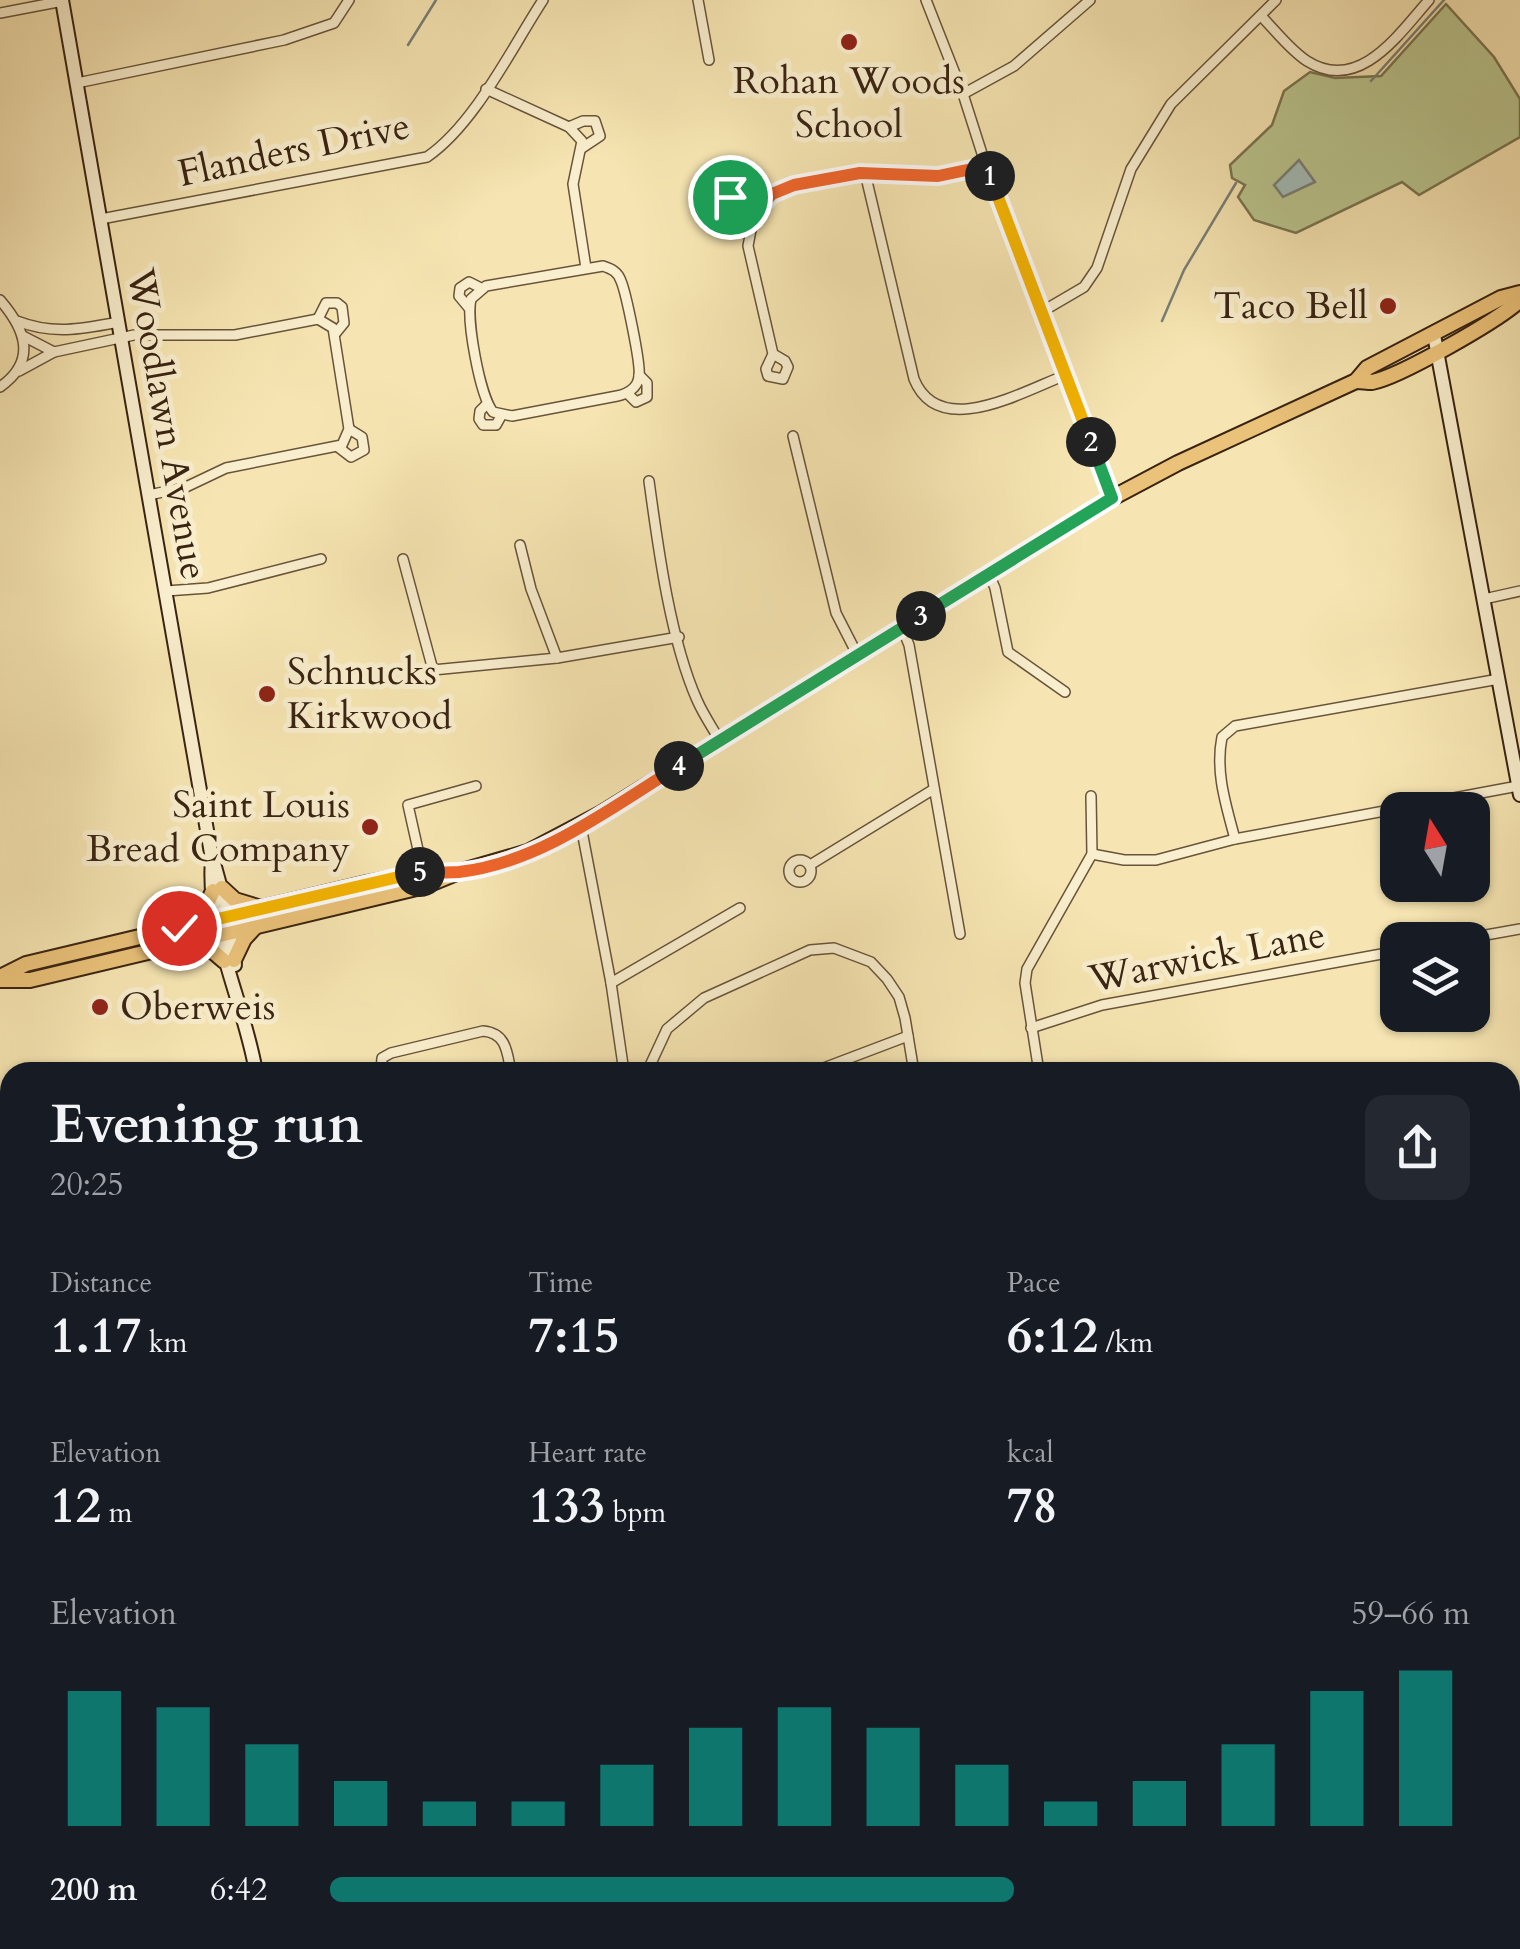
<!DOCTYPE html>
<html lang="en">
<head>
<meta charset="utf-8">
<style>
	:root { --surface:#171b24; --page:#242831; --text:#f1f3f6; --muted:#9ea1a6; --accent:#0f766e }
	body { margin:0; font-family:Cardo,serif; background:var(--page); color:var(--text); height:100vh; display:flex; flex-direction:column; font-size:38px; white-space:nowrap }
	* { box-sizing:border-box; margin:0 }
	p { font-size:32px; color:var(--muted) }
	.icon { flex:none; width:55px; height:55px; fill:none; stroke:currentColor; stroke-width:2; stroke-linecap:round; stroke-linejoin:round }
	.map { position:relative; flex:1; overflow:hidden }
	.details { position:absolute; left:0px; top:1062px; width:1520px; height:888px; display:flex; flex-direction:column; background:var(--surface); border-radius:30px 30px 0 0; box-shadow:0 2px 8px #0004 }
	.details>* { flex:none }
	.needle { width:65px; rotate:349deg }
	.controls { position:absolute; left:1380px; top:792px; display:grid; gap:20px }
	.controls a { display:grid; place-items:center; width:110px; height:110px; border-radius:20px; background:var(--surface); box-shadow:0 2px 8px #0004; font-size:50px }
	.pin { position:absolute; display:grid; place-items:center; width:85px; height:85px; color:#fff; margin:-42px; border:5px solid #fff; border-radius:50%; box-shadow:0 2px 10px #0007 }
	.km { position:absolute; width:50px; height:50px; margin:-25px; border-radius:50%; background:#222; color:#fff; font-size:28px; line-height:50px; text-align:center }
	.round { display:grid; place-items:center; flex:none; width:105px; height:105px; border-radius:20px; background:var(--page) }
	.overview { display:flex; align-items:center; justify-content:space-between; height:170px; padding:0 50px }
	h1 { font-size:55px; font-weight:700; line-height:75px }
	.figures { display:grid; grid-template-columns:repeat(3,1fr); gap:15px; height:170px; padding:10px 50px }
	.figures div { display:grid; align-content:center }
	.figures b { font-size:50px; font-weight:700 }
	.figures small { font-size:28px; font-weight:400 }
	.figures p { font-size:28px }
	.chart { height:280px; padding:20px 50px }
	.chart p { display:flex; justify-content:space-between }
	.chart svg { width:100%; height:180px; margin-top:10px; stroke:var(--accent); stroke-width:6 }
	ul { padding:0 50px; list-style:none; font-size:32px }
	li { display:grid; grid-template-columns:160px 120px 1fr; align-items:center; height:75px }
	li i { height:25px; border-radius:12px; background:var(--accent) }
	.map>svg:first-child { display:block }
	.green { fill:#bac58e; stroke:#7a7450; stroke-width:2.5 }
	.water { fill:#a2bcb8; stroke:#787f76; stroke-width:2.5 }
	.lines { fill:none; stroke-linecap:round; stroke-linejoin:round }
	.stream { stroke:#787f76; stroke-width:2.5 }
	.street-casing { stroke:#68543b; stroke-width:12 }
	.secondary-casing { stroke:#392413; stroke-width:16 }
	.primary-casing { stroke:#392413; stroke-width:18 }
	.street { stroke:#f9eecd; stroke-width:9 }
	.secondary { stroke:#f9eecd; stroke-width:12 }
	.primary { stroke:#ebc279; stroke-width:14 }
	.split-1-casing { stroke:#fff; stroke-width:20 }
	.split-2-casing { stroke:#fff; stroke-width:20 }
	.split-3-casing { stroke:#fff; stroke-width:20 }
	.split-4-casing { stroke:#fff; stroke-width:20 }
	.split-5-casing { stroke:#fff; stroke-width:20 }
	.split-6-casing { stroke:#fff; stroke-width:20 }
	.split-1 { stroke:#f0652b; stroke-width:12 }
	.split-2 { stroke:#f5b400; stroke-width:12 }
	.split-3 { stroke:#22a559; stroke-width:12 }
	.split-4 { stroke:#22a559; stroke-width:12 }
	.split-5 { stroke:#f0652b; stroke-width:12 }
	.split-6 { stroke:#f5b400; stroke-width:12 }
	.poi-dot { fill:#8f2418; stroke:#f9eecd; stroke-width:4 }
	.labels { text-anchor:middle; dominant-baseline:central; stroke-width:10; stroke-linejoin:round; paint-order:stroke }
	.poi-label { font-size:38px; fill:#392413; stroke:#f9eecd; text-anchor:end }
	.street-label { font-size:38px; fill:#392413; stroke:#f9eecd }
</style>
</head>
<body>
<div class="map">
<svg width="1520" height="1949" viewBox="0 0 1520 1949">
	<rect width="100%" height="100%" fill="#f6e5b2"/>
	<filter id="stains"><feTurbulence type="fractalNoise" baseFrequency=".002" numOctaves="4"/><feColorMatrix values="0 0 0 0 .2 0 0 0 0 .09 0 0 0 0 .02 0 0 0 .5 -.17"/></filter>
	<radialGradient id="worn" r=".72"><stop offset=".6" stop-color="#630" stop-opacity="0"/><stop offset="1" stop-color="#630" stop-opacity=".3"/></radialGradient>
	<g class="green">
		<polygon points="1446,4 1494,57 1520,99 1520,137 1419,195 1402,182 1296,233 1254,220 1238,197 1245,185 1232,178 1230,165 1272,125 1284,91 1310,72 1335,78 1381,76"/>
		<polygon points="1510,1563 1519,1611 1514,1650 1518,1673 1510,1675"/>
	</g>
	<polygon class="water" points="1299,160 1315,182 1283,197 1274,185"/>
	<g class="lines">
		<g class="stream">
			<polyline points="408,45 436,0"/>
			<polyline points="1371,81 1444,0"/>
			<polyline points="1162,321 1184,270 1236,183"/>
		</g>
		<g class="street-casing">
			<g id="street">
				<polyline points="698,0 709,60"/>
				<polyline points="926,0 963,94 986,166 1112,498"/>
				<polyline points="0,13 63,1"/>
				<path d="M1261,16c14,14 29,34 46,45 52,33 92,-27 122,-61"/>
				<polyline points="77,83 284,40 334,23 349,0"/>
				<polyline points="486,89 569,127 582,141 573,184 586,268"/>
				<polyline points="963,94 1014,66 1090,0"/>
				<polyline points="569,127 583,121 595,121 600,136 582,148"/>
				<path d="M865,173l49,206c25,62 109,12 152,-4"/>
				<polyline points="754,214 730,197 731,185 737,181 746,183 765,200"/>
				<path d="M101,219l326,-62c48,-33 84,-108 116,-157"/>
				<path d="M603,266c9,3 15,6 18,15 5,12 20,83 18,95 -1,12 -12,18 -22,20l-105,20 -19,-4c-13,-16 -27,-92 -22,-113l15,-13z"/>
				<path d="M0,300c26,30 37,61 0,87"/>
				<polyline points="469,308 459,296 460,288 469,282 481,288"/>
				<polyline points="1043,311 1084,287 1097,268 1131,169 1171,104 1276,0"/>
				<polyline points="318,319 326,303 337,303 342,307 344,323 335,334"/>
				<path d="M17,321c36,14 65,8 102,1"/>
				<polyline points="23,336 54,352"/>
				<polyline points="773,354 766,369 768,376 783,379 788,367 785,361 773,354 748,246 754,214 765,200 794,185 860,173 938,176 986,166"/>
				<polyline points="19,371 54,352 134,335 235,335 318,319 333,328 349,429 342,445 226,468 186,487 149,495"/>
				<polyline points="627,393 636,402 647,397 647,383 639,375"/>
				<polyline points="487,404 480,411 479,419 483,425 496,425 501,416"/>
				<polyline points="793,436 836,613 858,656"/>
				<polyline points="338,447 351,457 364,450 362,437 349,429"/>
				<path d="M649,481c9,66 21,158 48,219 6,14 15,27 23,41"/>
				<polyline points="520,545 531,589 557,658"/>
				<polyline points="403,559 433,670 557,658 679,637"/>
				<polyline points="989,574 995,588 1008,652 1065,692"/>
				<polyline points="166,591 208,588 321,559"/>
				<polyline points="1484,599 1520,591"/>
				<polyline points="902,628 909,645 960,934"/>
				<polyline points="581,826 611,983 624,1072"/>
				<path d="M1235,839c-9,-34 -20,-67 -13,-102l13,-11 264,-47"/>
				<polyline points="1092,854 1124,860 1156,860 1235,839 1518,786"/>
				<circle cx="800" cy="871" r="11"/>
				<polyline points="810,865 934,789"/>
				<polyline points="423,872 408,805 476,786"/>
				<polyline points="1458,940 1520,929"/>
				<polyline points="611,983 740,908"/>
				<polyline points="1031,1028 1102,1005 1398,951"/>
				<path d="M381,1072l1,-14 9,-5 92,-22c24,2 24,22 28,41"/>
				<polyline points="647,1072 667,1029 704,998 810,950 834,948 871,962 887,979 899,997 905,1018 914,1072"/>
				<polyline points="813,1072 908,1036"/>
				<polyline points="1039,1072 1025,983 1027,969 1092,854 1091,796"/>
				<polyline points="1510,1106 1520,1103"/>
				<polyline points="1510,1250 1520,1248"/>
				<polyline points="0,1311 10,1308"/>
				<polyline points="1510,1395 1520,1393"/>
				<polyline points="1510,1686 1520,1684"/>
				<polyline points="0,1702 10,1700"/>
				<polyline points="1510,1828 1520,1826"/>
				<polyline points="1510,1905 1520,1903"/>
				<polyline points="549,1940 551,1949"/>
				<polyline points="779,1940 780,1949"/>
				<polyline points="918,1940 919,1949"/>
				<polyline points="1058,1940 1058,1949"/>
				<polyline points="1403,1940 1405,1949"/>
				<polyline points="0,1943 1,1949"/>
			</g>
		</g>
		<g class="secondary-casing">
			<g id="secondary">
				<path d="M62,0l150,859c-6,73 32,142 44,213"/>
				<polyline points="1434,335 1520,795"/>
				<polyline points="214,863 225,903 235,965"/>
				<polyline points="407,1940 408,1949"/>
			</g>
		</g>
		<g class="primary-casing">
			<g id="primary">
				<path d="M1356,381c5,0 11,1 16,1 27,-5 127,-62 148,-82"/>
				<polyline points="222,888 235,900 258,907"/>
				<polyline points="191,923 204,910 213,891"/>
				<polyline points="190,942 210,949 224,961"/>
				<polyline points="234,960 244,939 255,927"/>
				<polyline points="0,977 26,964 367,883 423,872 453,872"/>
				<polyline points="0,980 30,980 425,886 459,872 528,852 602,813 1112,498 1178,463 1356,381 1367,368 1501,298 1520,293"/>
			</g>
		</g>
		<use href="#street" class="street"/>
		<use href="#secondary" class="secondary"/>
		<use href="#primary" class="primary"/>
	</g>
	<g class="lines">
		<g class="split-1-casing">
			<polyline id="split-1" points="730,197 754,214 772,194 794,185 860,173 938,176 986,166 990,176"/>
		</g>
		<g class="split-2-casing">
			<polyline id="split-2" points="990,176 1091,442"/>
		</g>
		<g class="split-3-casing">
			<polyline id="split-3" points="921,616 1112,498 1091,442"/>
		</g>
		<g class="split-4-casing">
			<polyline id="split-4" points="679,766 921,616"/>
		</g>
		<g class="split-5-casing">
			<path id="split-5" d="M420,872c13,0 26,1 39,0 81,-9 153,-65 220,-106"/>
		</g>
		<g class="split-6-casing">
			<polyline id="split-6" points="179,928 420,872"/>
		</g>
		<use href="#split-1" class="split-1"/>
		<use href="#split-2" class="split-2"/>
		<use href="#split-3" class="split-3"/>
		<use href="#split-4" class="split-4"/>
		<use href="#split-5" class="split-5"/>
		<use href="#split-6" class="split-6"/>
	</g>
	<g class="poi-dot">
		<circle cx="849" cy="42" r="10"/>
		<circle cx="1388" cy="306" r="10"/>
		<circle cx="267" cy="694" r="10"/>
		<circle cx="370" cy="827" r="10"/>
		<circle cx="100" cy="1007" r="10"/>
	</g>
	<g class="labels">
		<g class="poi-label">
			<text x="849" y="81" text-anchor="middle">Rohan Woods<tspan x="849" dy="44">School</tspan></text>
			<text x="1368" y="306">Taco Bell</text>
			<text x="287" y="672" text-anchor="start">Schnucks<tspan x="287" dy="44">Kirkwood</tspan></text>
			<text x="350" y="805">Saint Louis<tspan x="350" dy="44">Bread Company</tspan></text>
			<text x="120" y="1007" text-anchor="start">Oberweis</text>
		</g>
		<g class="street-label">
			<text transform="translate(294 150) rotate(-12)">Flanders Drive</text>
			<text transform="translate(167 424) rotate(80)">Woodlawn Avenue</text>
			<text transform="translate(1207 957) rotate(-11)">Warwick Lane</text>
		</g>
	</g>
	<rect width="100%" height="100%" filter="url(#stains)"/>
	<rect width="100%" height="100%" fill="url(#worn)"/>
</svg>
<div class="controls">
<a><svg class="needle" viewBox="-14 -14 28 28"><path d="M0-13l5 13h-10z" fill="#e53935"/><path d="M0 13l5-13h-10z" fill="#9ea1a6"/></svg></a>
<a><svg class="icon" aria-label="layers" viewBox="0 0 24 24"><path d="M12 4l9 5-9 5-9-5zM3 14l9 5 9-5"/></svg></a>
</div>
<div class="pin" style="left:730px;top:197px;background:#1e9e55"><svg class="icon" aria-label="arrive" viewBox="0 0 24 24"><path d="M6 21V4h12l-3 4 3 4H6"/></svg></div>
<div class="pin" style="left:179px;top:928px;background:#d93025"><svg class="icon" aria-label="check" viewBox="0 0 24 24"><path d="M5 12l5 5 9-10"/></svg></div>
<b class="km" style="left:990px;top:176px">1</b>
<b class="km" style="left:1091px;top:442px">2</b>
<b class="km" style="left:921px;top:616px">3</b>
<b class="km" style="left:679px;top:766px">4</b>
<b class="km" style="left:420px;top:872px">5</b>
<section class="details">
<div class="overview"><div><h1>Evening run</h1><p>20:25</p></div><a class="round"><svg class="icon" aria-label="share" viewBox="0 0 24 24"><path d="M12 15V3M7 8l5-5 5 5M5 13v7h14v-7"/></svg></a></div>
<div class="figures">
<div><p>Distance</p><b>1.17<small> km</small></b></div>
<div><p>Time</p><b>7:15</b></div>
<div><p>Pace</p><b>6:12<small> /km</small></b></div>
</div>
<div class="figures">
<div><p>Elevation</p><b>12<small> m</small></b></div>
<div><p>Heart rate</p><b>133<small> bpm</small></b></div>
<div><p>kcal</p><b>78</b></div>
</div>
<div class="chart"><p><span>Elevation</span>59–66 m</p>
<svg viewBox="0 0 160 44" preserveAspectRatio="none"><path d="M5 44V11M15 44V15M25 44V24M35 44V33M45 44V38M55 44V38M65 44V29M75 44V20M85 44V15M95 44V20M105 44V29M115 44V38M125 44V33M135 44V24M145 44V11M155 44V6"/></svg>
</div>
<ul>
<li><b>200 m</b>6:42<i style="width:60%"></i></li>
</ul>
</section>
</div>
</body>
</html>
